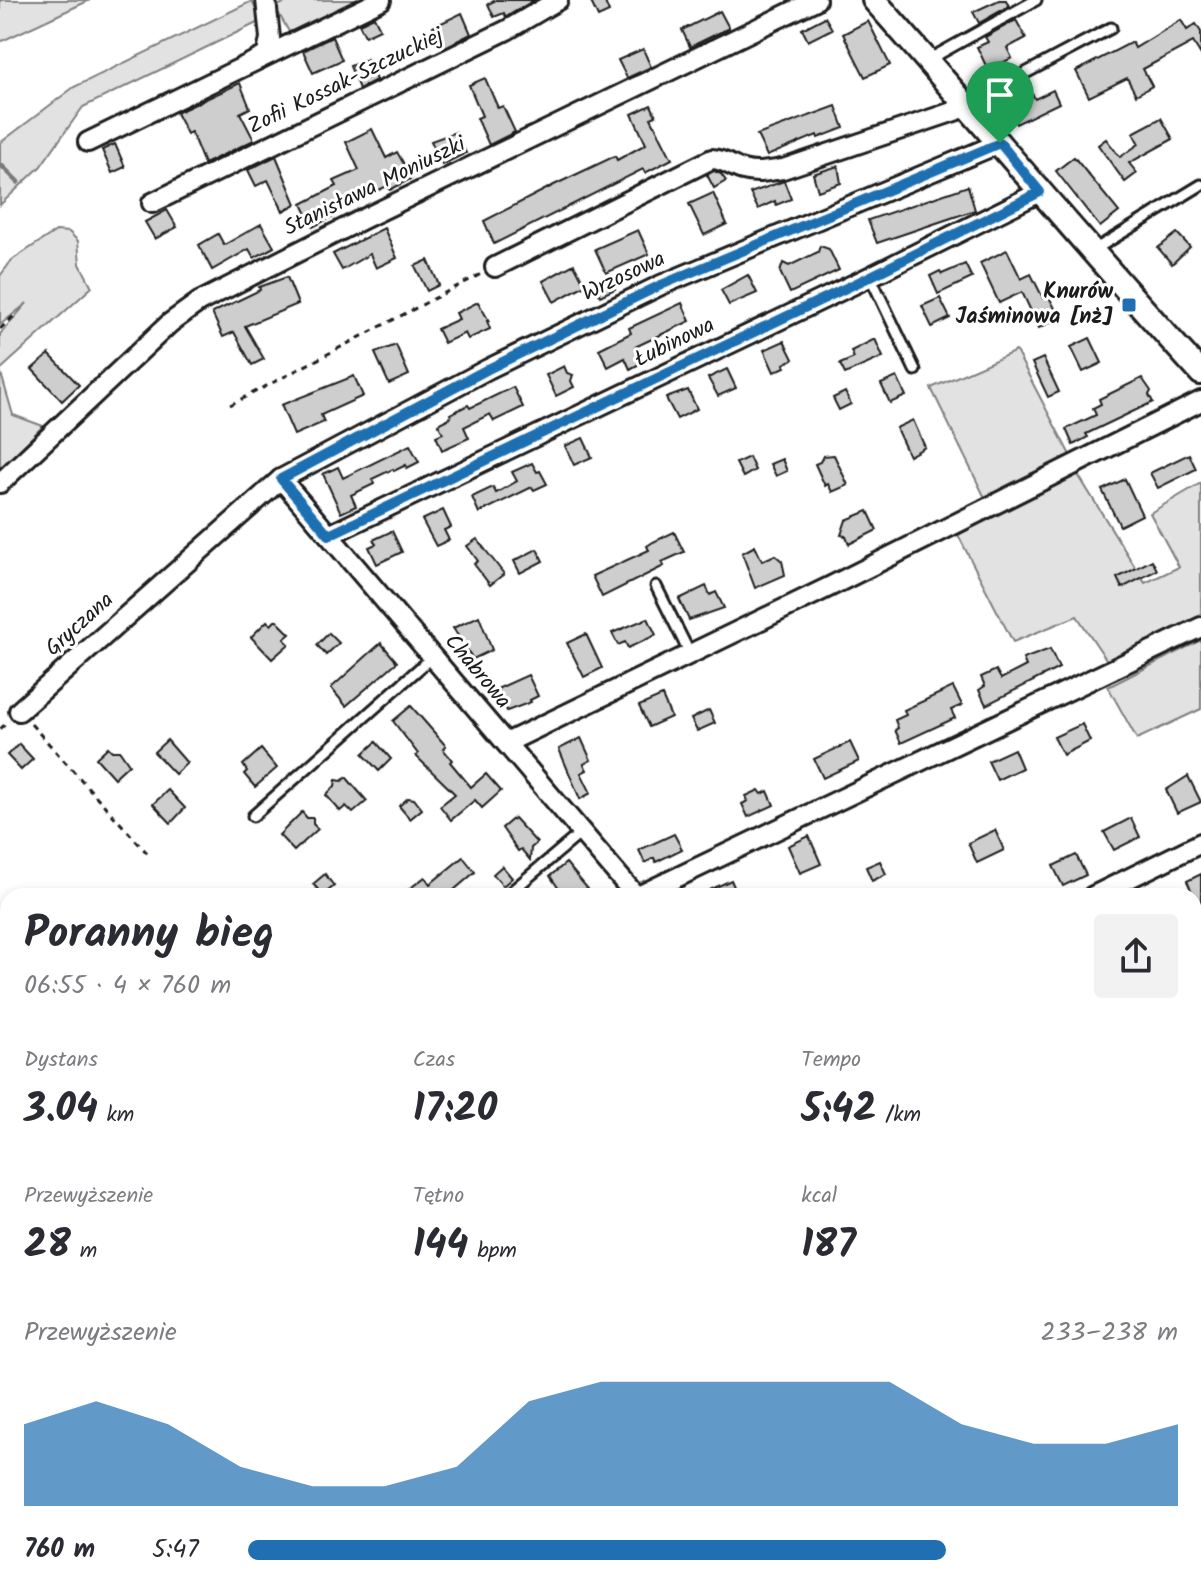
<!DOCTYPE html>
<html lang="pl">
<head>
<meta charset="utf-8">
<style>
	:root { --surface:#fff; --page:#f2f2f3; --text:#2b2b33; --muted:#7c7c81; --accent:#1f6fb2 }
	body { margin:0; font-family:Kalam,sans-serif; background:var(--page); color:var(--text); height:100vh; display:flex; flex-direction:column; font-size:30px; white-space:nowrap }
	* { box-sizing:border-box; margin:0 }
	p { font-size:26px; color:var(--muted) }
	.icon { flex:none; width:44px; height:44px; fill:none; stroke:currentColor; stroke-width:2; stroke-linecap:round; stroke-linejoin:round }
	.map { position:relative; flex:1; overflow:hidden }
	.details { position:absolute; left:0px; top:888px; width:1202px; height:708px; display:flex; flex-direction:column; background:var(--surface); border-radius:24px 24px 0 0; box-shadow:0 4px 12px #0003 }
	.details>* { flex:none }
	.pin { position:absolute; display:grid; place-items:center; width:68px; height:68px; color:#fff; margin:-82px -34px; border-radius:50% 50% 50% 0; rotate:-45deg; box-shadow:0 0 8px #0007 }
	.pin .icon { rotate:45deg }
	.round { display:grid; place-items:center; flex:none; width:84px; height:84px; border-radius:8px; background:var(--page) }
	.overview { display:flex; align-items:center; justify-content:space-between; height:136px; padding:0 24px }
	h1 { font-size:44px; font-weight:600; line-height:60px }
	.stats { display:grid; grid-template-columns:repeat(3,1fr); gap:12px; height:136px; padding:8px 24px }
	.stats div { display:grid; align-content:center }
	.stats b { font-size:40px; font-weight:600 }
	.stats small { font-size:22px; font-weight:400 }
	.stats p { font-size:22px }
	.chart { height:224px; padding:16px 24px }
	.chart p { display:flex; justify-content:space-between }
	.chart svg { width:100%; height:144px; margin-top:8px; fill:var(--accent); opacity:.7 }
	ul { padding:0 24px; list-style:none; font-size:26px }
	li { display:grid; grid-template-columns:128px 96px 1fr; align-items:center; height:60px }
	li i { height:20px; border-radius:10px; background:var(--accent) }
	.map>svg:first-child { display:block }
	.green { fill:#e2e2e2; stroke:#7f7f7f; stroke-width:2 }
	.lines { fill:none; stroke-linecap:round; stroke-linejoin:round }
	.stream { stroke:#7a7a7a; stroke-width:5 }
	.building { fill:#cecece; stroke:#1c1c1c; stroke-width:2 }
	.service-casing { stroke:#1c1c1c; stroke-width:15 }
	.minor-casing { stroke:#1c1c1c; stroke-width:24 }
	.tertiary-casing { stroke:#1c1c1c; stroke-width:28 }
	.path { stroke:#1c1c1c; stroke-width:3; stroke-dasharray:6 6; stroke-linecap:butt }
	.service { stroke:#fff; stroke-width:9 }
	.minor { stroke:#fff; stroke-width:18 }
	.tertiary { stroke:#fff; stroke-width:22 }
	.route-casing { stroke:#fff; stroke-width:16 }
	.route { stroke:#1f6fb2; stroke-width:10 }
	.poi-dot { fill:#1f6fb2; stroke:#fff; stroke-width:3 }
	.labels { text-anchor:middle; dominant-baseline:central; stroke-width:6; stroke-linejoin:round; paint-order:stroke }
	.street-label { font-size:22px; fill:#1c1c1c; stroke:#fff }
	.poi-label { font-size:22px; font-weight:bold; fill:#1c1c1c; stroke:#fff; text-anchor:end }
</style>
</head>
<body>
<div class="map">
<svg width="1201" height="1596" viewBox="0 0 1201 1596">
	<rect width="100%" height="100%" fill="#fff"/>
	<filter id="ink" filterUnits="userSpaceOnUse"><feTurbulence type="fractalNoise" baseFrequency=".0125" numOctaves="2"/><feDisplacementMap in="SourceGraphic" scale="16" xChannelSelector="R" yChannelSelector="G"/><feConvolveMatrix kernelMatrix="1 2 1 2 8 2 1 2 1" color-interpolation-filters="sRGB"/></filter>
	<g filter="url(#ink)">
		<g class="green">
			<polygon points="0,0 90,0 0,42"/>
			<polygon points="290,0 372,0 293,39 275,7"/>
			<polygon points="252,1 261,21 83,107 40,167 0,205 0,143 74,87"/>
			<polygon points="56,231 69,232 78,241 80,264 92,287 0,370 13,415 43,426 0,470 0,334 27,303 0,325 0,276 12,260"/>
			<polygon points="1016,351 1070,455 985,498 931,388"/>
			<polygon points="1077,473 1145,583 1179,567 1150,513 1201,483 1201,618 1108,662 1077,616 1013,642 958,535"/>
			<polygon points="1201,640 1201,709 1137,739 1108,687"/>
		</g>
		<g class="lines">
			<polyline class="stream" points="2,166 18,182"/>
		</g>
		<g class="building">
			<polygon points="496,0 534,0 506,17 504,13 494,17 488,4"/>
			<polygon points="590,0 604,0 609,12 598,17"/>
			<polygon points="999,0 1006,0 1009,6 979,23 973,12"/>
			<polygon points="720,11 729,28 690,47 682,30"/>
			<polygon points="462,13 471,34 443,48 433,27"/>
			<polygon points="374,17 380,29 365,36 359,24"/>
			<polygon points="825,17 832,29 808,41 802,29"/>
			<polygon points="1016,20 1026,38 1007,48 1012,58 988,70 977,47 988,42 985,37"/>
			<polygon points="1181,20 1187,30 1196,24 1201,32 1201,55 1193,42 1143,69 1152,86 1136,95 1127,78 1089,97 1076,71 1132,42 1135,48"/>
			<polygon points="868,21 890,65 865,77 843,34"/>
			<polygon points="332,37 342,60 313,73 303,51"/>
			<polygon points="643,49 651,67 627,78 618,60"/>
			<polygon points="367,59 376,80 359,89 350,66"/>
			<polygon points="485,78 498,108 503,106 515,132 489,145 477,118 482,116 469,85"/>
			<polygon points="240,83 250,108 240,113 254,140 204,164 191,132 187,134 176,113"/>
			<polygon points="1026,89 1030,97 1033,95 1035,99 1053,90 1059,103 1016,124 1004,99"/>
			<polygon points="651,105 656,116 651,118 672,159 645,173 643,169 494,244 484,221 554,185 615,156 617,160 646,144 632,114"/>
			<polygon points="836,106 844,128 818,138 817,135 767,156 757,135"/>
			<polygon points="1161,118 1173,139 1129,163 1137,173 1125,182 1098,145 1106,139 1120,157 1139,144 1133,133"/>
			<polygon points="372,129 386,158 397,152 412,178 390,190 387,186 332,213 334,216 313,227 302,204 337,186 334,181 359,170 346,142"/>
			<polygon points="456,132 466,153 442,165 431,141"/>
			<polygon points="115,144 125,167 112,173 102,150"/>
			<polygon points="276,156 296,204 283,211 268,180 256,186 248,170"/>
			<polygon points="1074,157 1119,212 1100,227 1056,171"/>
			<polygon points="838,166 841,183 818,191 813,174"/>
			<polygon points="714,171 721,174 726,181 714,188 707,175"/>
			<polygon points="784,181 791,199 776,205 775,201 758,209 750,193"/>
			<polygon points="968,186 975,210 877,243 868,220"/>
			<polygon points="713,193 727,224 704,235 689,204"/>
			<polygon points="167,210 177,227 155,239 145,222"/>
			<polygon points="261,224 274,247 254,258 249,249 212,270 199,245 218,234 224,245"/>
			<polygon points="384,228 397,258 376,268 370,254 342,270 333,254"/>
			<polygon points="638,230 649,254 606,273 595,249"/>
			<polygon points="1177,233 1190,247 1172,264 1158,248"/>
			<polygon points="820,246 829,249 839,270 790,293 780,272 783,263 789,266 818,252"/>
			<polygon points="1007,250 1021,279 1031,274 1043,298 1048,295 1060,318 1039,328 1022,292 999,303 980,263"/>
			<polygon points="428,260 439,285 427,291 415,266"/>
			<polygon points="574,264 585,285 554,302 543,281"/>
			<polygon points="965,264 972,278 938,294 930,276 940,271 942,274"/>
			<polygon points="748,275 757,293 729,305 721,290"/>
			<polygon points="287,277 298,304 245,326 264,359 252,365 234,332 223,337 212,313 260,290 259,287"/>
			<polygon points="610,278 615,289 600,296 595,285"/>
			<polygon points="940,298 950,318 932,327 922,306"/>
			<polygon points="478,302 489,321 487,321 490,329 468,339 465,333 444,343 437,329 459,319 456,313"/>
			<polygon points="682,303 690,321 635,347 643,362 630,369 625,358 608,367 599,349 631,333 629,328"/>
			<polygon points="1090,338 1102,363 1083,372 1071,347"/>
			<polygon points="875,339 883,357 845,374 840,364 854,358 851,351"/>
			<polygon points="784,341 793,359 784,364 785,367 774,372 764,350"/>
			<polygon points="396,345 409,375 389,384 375,353"/>
			<polygon points="49,354 79,385 62,401 32,369"/>
			<polygon points="1043,358 1059,392 1048,397 1032,363"/>
			<polygon points="564,366 567,373 573,375 571,381 574,387 556,396 546,375"/>
			<polygon points="727,369 736,388 718,396 708,378"/>
			<polygon points="354,376 363,396 321,415 324,422 294,435 281,405"/>
			<polygon points="897,377 906,396 890,403 881,384"/>
			<polygon points="1142,378 1151,391 1149,395 1153,402 1086,434 1088,437 1073,445 1066,429 1096,415 1093,408 1101,404 1099,399"/>
			<polygon points="513,387 523,407 494,421 490,414 464,427 469,438 442,450 436,436 443,433 438,424 451,417 450,414 468,405 470,408"/>
			<polygon points="688,390 697,409 677,419 666,398"/>
			<polygon points="845,392 851,404 839,410 833,398"/>
			<polygon points="913,420 925,447 909,456 896,428"/>
			<polygon points="583,438 592,457 574,465 565,446"/>
			<polygon points="410,445 419,462 407,468 406,465 394,471 393,469 372,479 374,484 351,495 356,506 341,513 323,474 338,467 343,478"/>
			<polygon points="1189,454 1196,469 1158,488 1150,473"/>
			<polygon points="834,455 848,485 832,492 828,484 825,486 815,464 820,462 823,456"/>
			<polygon points="749,457 755,470 743,477 736,463"/>
			<polygon points="782,459 787,471 776,476 770,464"/>
			<polygon points="532,463 537,472 540,471 547,484 534,490 532,487 479,513 472,497 493,487 496,493 517,481 512,472"/>
			<polygon points="1125,479 1142,515 1120,526 1102,490"/>
			<polygon points="443,510 451,527 444,530 449,540 436,546 422,520"/>
			<polygon points="868,511 877,530 849,544 846,536 841,535 846,520"/>
			<polygon points="392,531 402,552 377,564 369,547 376,544 373,540"/>
			<polygon points="674,532 684,552 662,562 664,566 602,597 592,576 649,550 647,546 653,542"/>
			<polygon points="477,539 504,574 490,585 474,564 478,561 467,546"/>
			<polygon points="755,546 762,561 775,555 782,561 785,575 755,588 742,553"/>
			<polygon points="537,549 543,561 520,573 514,561"/>
			<polygon points="1152,560 1157,570 1122,588 1117,578"/>
			<polygon points="706,586 710,595 716,592 724,608 689,620 679,599"/>
			<polygon points="479,616 492,650 473,659 453,628"/>
			<polygon points="648,618 656,635 628,648 625,642 618,645 612,633"/>
			<polygon points="276,620 290,634 284,639 289,644 272,659 251,637 267,621 271,625"/>
			<polygon points="329,633 339,643 326,655 317,645"/>
			<polygon points="586,634 602,668 584,677 567,643"/>
			<polygon points="381,643 397,662 346,706 331,688"/>
			<polygon points="1050,649 1059,668 986,705 979,690 985,686 981,677 996,670 1001,679 1026,666 1023,659"/>
			<polygon points="528,675 538,696 530,700 531,702 507,711 497,689"/>
			<polygon points="953,687 962,705 951,710 955,718 901,743 895,730 898,728 895,720 906,715 904,710"/>
			<polygon points="662,696 671,717 649,727 639,706"/>
			<polygon points="411,706 446,746 443,749 452,760 450,762 471,787 486,774 501,791 482,808 475,800 451,820 440,806 455,794 416,756 418,754 393,721"/>
			<polygon points="709,710 715,723 697,731 691,719"/>
			<polygon points="1082,724 1090,741 1063,755 1054,737"/>
			<polygon points="581,738 591,760 584,764 587,770 581,773 591,793 580,799 559,749"/>
			<polygon points="167,740 187,763 175,774 154,752"/>
			<polygon points="376,742 391,759 379,771 363,754"/>
			<polygon points="850,742 859,761 823,778 814,759"/>
			<polygon points="19,744 33,759 21,770 7,755"/>
			<polygon points="108,747 112,751 120,751 129,764 114,778 96,758"/>
			<polygon points="261,749 277,768 255,787 244,774 247,771 243,765"/>
			<polygon points="1014,749 1022,768 997,780 988,761"/>
			<polygon points="1188,776 1201,802 1177,813 1166,790"/>
			<polygon points="346,777 367,801 353,813 346,806 340,811 326,795 335,786 336,780 342,781"/>
			<polygon points="168,790 185,808 171,823 153,804"/>
			<polygon points="759,790 762,794 768,791 774,805 748,817 742,804 748,801 746,796"/>
			<polygon points="408,798 414,799 422,809 410,819 399,806"/>
			<polygon points="302,812 307,818 313,818 313,824 318,829 294,851 279,835"/>
			<polygon points="514,818 537,843 531,848 530,860 521,849 518,851 502,828"/>
			<polygon points="1131,818 1140,837 1114,850 1104,832"/>
			<polygon points="995,830 1004,850 977,863 968,843"/>
			<polygon points="674,834 682,849 656,862 654,858 645,863 639,850"/>
			<polygon points="809,836 821,864 800,873 788,846"/>
			<polygon points="1076,855 1086,875 1063,886 1053,866"/>
			<polygon points="463,857 475,872 447,896 400,896 425,877 430,884"/>
			<polygon points="880,861 886,874 872,881 866,867"/>
			<polygon points="566,863 588,889 579,896 564,896 550,876"/>
			<polygon points="502,866 512,878 503,886 493,874"/>
			<polygon points="325,874 334,886 323,895 313,884"/>
			<polygon points="1201,874 1201,912 1187,881"/>
			<polygon points="731,880 738,896 697,896"/>
		</g>
		<g class="lines">
			<g class="service-casing">
				<g id="service">
					<polyline points="928,60 1036,0"/>
					<polyline points="967,104 1111,28"/>
					<polyline points="1094,250 1201,185"/>
					<polyline points="870,276 915,370"/>
					<polyline points="656,586 690,654"/>
					<polyline points="253,816 432,657"/>
					<polyline points="506,896 582,832"/>
				</g>
			</g>
			<g class="minor-casing">
				<g id="minor">
					<polyline points="266,0 270,38 267,54"/>
					<polyline points="88,142 381,0"/>
					<polyline points="152,203 507,30 558,0"/>
					<path d="M495,267l217,-108c12,0 19,8 31,11 13,4 26,1 40,-1l175,-59 9,-6"/>
					<polyline points="281,479 636,896"/>
					<polyline points="0,483 170,323 199,302 363,219 816,0"/>
					<polyline points="329,535 867,278 1040,192"/>
					<polyline points="19,711 281,479 488,369 661,285 1000,143"/>
					<polyline points="506,743 829,587 1201,401"/>
					<polyline points="638,896 1201,627"/>
					<polyline points="1093,896 1201,843"/>
					<polyline points="1194,995 1201,992"/>
					<polyline points="1194,1146 1201,1143"/>
					<polyline points="1194,1272 1201,1280"/>
					<polyline points="1194,1563 1201,1571"/>
				</g>
			</g>
			<g class="tertiary-casing">
				<path id="tertiary" d="M874,0c110,124 215,251 327,373"/>
			</g>
			<g class="path">
				<polyline points="0,329 15,315"/>
				<polyline points="230,405 481,274"/>
				<polyline points="31,724 148,854"/>
				<polyline points="0,729 9,721"/>
			</g>
			<use href="#service" class="service"/>
			<use href="#minor" class="minor"/>
			<use href="#tertiary" class="tertiary"/>
		</g>
	</g>
	<g class="lines" filter="url(#ink)">
		<g class="route-casing">
			<polygon id="route" points="1000,143 1040,192 867,278 329,535 281,479 488,369 661,285"/>
		</g>
		<use href="#route" class="route"/>
	</g>
	<rect class="poi-dot" x="1121" y="297" width="16" height="16" rx="4"/>
	<g class="labels">
		<g class="street-label">
			<text transform="translate(346 82) rotate(-26)">Zofii Kossak-Szczuckiej</text>
			<text transform="translate(375 187) rotate(-26)">Stanisława Moniuszki</text>
			<text transform="translate(624 277) rotate(-25)">Wrzosowa</text>
			<text transform="translate(675 343) rotate(-26)">Łubinowa</text>
			<text transform="translate(80 625) rotate(-42)">Gryczana</text>
			<text transform="translate(477 672) rotate(50)">Chabrowa</text>
		</g>
		<g class="poi-label">
			<text x="1113" y="292">Knurów<tspan x="1113" dy="25">Jaśminowa [nż]</tspan></text>
		</g>
	</g>
</svg>
<div class="pin" style="left:1000px;top:143px;background:#1e9e55"><svg class="icon" aria-label="arrive" viewBox="0 0 24 24"><path d="M6 21V4h12l-3 4 3 4H6"/></svg></div>
<section class="details">
<div class="overview"><div><h1>Poranny bieg</h1><p>06:55 · 4 × 760 m</p></div><a class="round"><svg class="icon" aria-label="share" viewBox="0 0 24 24"><path d="M12 15V3M7 8l5-5 5 5M5 13v7h14v-7"/></svg></a></div>
<div class="stats">
<div><p>Dystans</p><b>3.04<small> km</small></b></div>
<div><p>Czas</p><b>17:20</b></div>
<div><p>Tempo</p><b>5:42<small> /km</small></b></div>
</div>
<div class="stats">
<div><p>Przewyższenie</p><b>28<small> m</small></b></div>
<div><p>Tętno</p><b>144<small> bpm</small></b></div>
<div><p>kcal</p><b>187</b></div>
</div>
<div class="chart"><p><span>Przewyższenie</span>233–238 m</p>
<svg viewBox="0 0 160 44" preserveAspectRatio="none"><path d="M0 44V19L10 12L20 19L30 32L40 38L50 38L60 32L70 12L80 6L90 6L100 6L110 6L120 6L130 19L140 25L150 25L160 19V44z"/></svg>
</div>
<ul>
<li><b>760 m</b>5:47<i style="width:75%"></i></li>
</ul>
</section>
</div>
</body>
</html>
